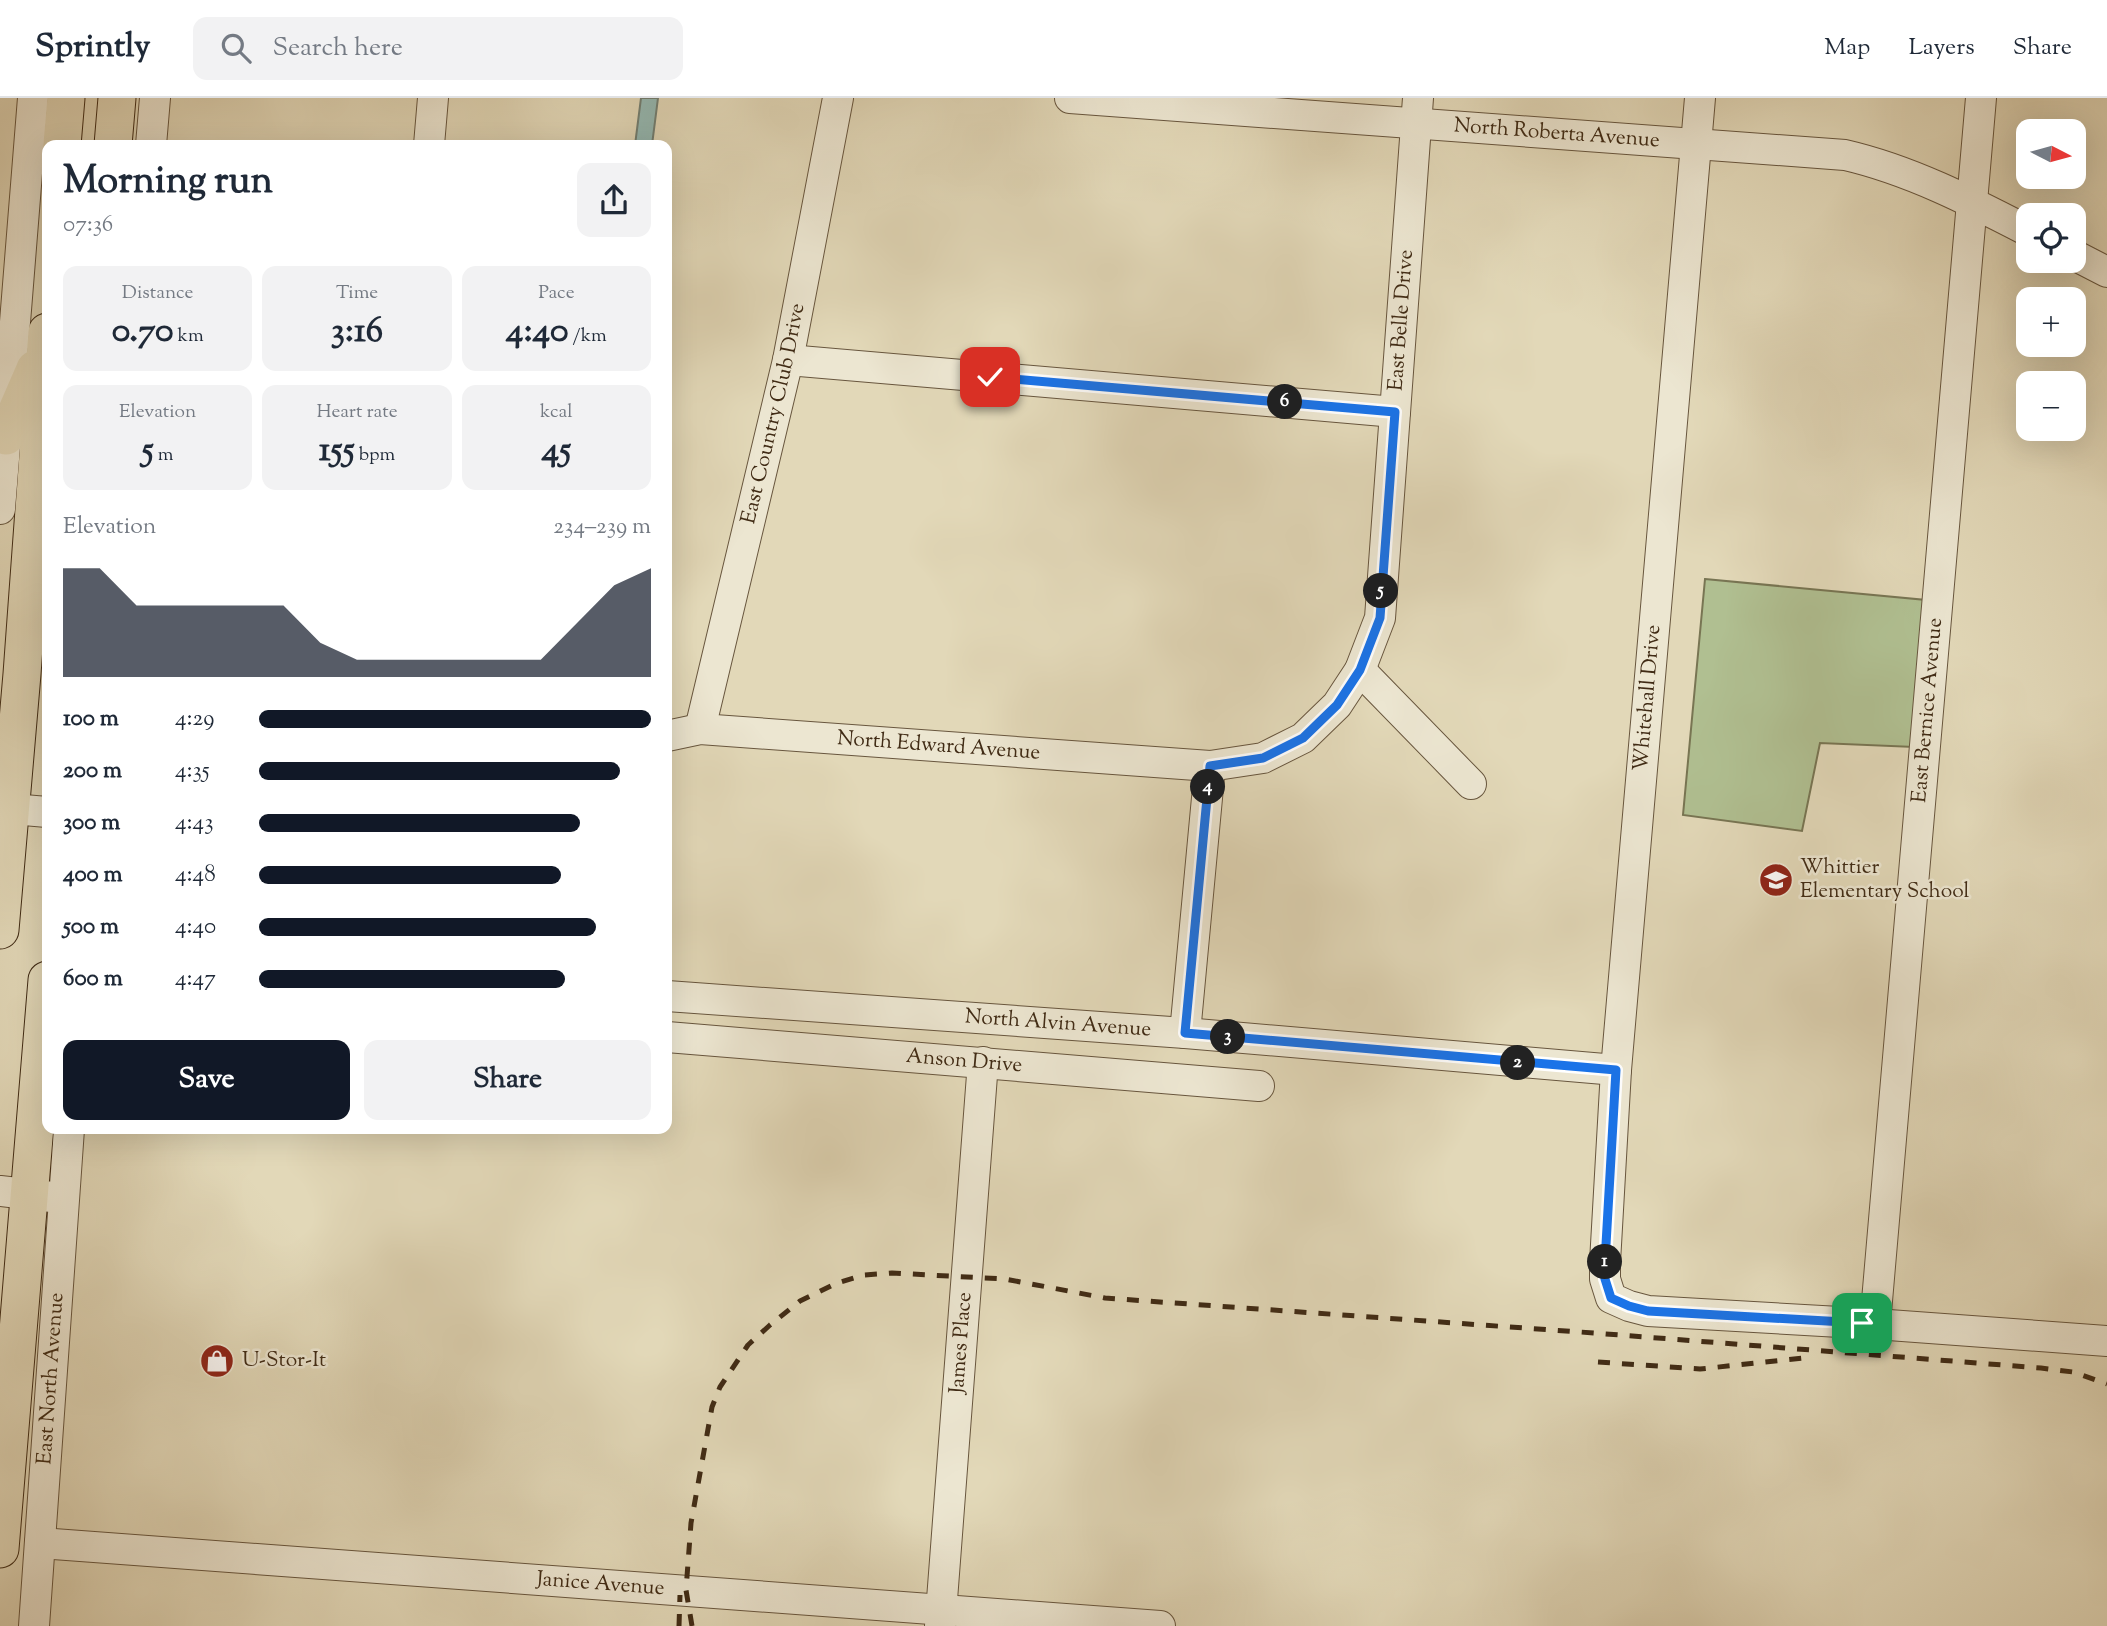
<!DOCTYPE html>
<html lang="en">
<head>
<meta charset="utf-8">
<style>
	:root { --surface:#fff; --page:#f2f2f3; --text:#1f2937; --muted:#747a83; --line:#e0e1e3; --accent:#111827 }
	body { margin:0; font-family:"Sorts Mill Goudy",serif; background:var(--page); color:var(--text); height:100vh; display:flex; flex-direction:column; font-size:26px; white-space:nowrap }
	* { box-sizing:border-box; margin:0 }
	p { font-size:23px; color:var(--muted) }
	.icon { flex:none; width:38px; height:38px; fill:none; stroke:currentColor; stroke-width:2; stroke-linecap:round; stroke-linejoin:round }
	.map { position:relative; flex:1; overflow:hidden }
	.drawer { position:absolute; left:42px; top:42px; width:630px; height:994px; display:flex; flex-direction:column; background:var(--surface); border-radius:14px; box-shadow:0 7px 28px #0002 }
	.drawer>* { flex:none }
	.needle { width:46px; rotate:96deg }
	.controls { position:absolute; left:2016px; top:21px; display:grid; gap:14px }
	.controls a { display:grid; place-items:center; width:70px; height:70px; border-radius:14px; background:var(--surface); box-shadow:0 7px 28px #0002; font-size:35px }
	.pin { position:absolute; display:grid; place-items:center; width:60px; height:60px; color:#fff; margin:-30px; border-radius:14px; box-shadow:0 4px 10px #0006 }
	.km { position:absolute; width:35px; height:35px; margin:-18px; border-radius:50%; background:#222; color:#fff; font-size:19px; line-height:35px; text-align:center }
	.round { display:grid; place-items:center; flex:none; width:74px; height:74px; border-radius:14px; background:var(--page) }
	.head { display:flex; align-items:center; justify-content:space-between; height:119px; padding:0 21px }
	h1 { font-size:38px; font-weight:800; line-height:52px }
	.figures { display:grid; grid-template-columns:repeat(3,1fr); gap:10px; height:119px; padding:7px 21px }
	.figures div { display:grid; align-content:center; border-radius:14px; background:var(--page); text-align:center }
	.figures b { font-size:35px; font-weight:800 }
	.figures small { font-size:19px; font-weight:400 }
	.figures p { font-size:19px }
	.chart { height:196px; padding:14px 21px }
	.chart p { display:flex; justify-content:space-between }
	.chart svg { width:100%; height:126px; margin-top:7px; fill:var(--accent); opacity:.7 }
	.primary-button { display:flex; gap:14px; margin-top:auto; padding:14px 21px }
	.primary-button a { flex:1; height:80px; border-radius:14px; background:var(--accent); color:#fff; font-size:28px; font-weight:800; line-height:80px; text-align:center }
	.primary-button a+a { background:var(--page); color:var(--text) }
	ul { padding:0 21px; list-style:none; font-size:23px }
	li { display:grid; grid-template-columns:112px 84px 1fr; align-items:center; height:52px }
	li i { height:18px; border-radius:9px; background:var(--accent) }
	header { display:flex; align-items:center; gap:42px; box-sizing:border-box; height:98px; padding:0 35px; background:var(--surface); border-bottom:2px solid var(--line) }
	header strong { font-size:33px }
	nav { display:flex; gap:38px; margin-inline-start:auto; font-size:24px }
	.search { width:490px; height:63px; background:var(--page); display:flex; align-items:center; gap:18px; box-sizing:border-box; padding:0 24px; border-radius:14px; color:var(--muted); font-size:26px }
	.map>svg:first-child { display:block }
	.green { fill:#b0bf91; stroke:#787553; stroke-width:2 }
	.water { fill:#95b9b3; stroke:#738074; stroke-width:2 }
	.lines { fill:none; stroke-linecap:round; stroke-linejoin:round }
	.minor-casing { stroke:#68563e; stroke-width:32 }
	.major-casing { stroke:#402b15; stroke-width:39 }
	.minor { stroke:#ece6d1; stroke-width:30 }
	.major { stroke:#e2d8b8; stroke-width:37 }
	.rail { stroke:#402b15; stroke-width:5; stroke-dasharray:12 12; stroke-linecap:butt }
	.route-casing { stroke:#fff; stroke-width:14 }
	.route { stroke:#1a73e8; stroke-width:9 }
	.labels { text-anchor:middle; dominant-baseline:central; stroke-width:5; stroke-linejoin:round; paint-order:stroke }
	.street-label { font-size:21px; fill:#402b15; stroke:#ece6d1 }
	.poi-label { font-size:21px; fill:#402b15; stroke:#ece6d1; text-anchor:start }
</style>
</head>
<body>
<header>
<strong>Sprintly</strong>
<div class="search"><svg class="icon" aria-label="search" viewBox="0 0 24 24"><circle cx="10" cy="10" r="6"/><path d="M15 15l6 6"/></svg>Search here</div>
<nav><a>Map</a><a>Layers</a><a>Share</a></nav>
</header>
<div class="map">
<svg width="2107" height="1528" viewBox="0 0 2107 1528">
	<rect width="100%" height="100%" fill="#e2d8b8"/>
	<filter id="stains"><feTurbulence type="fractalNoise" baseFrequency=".00286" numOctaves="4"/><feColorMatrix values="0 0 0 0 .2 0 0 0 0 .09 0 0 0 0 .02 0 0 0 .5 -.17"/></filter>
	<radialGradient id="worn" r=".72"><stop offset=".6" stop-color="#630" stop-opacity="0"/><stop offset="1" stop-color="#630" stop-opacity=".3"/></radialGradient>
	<polygon class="green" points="1705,481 1926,502 1914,649 1820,645 1802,733 1683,717"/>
	<polygon class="water" points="641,0 658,0 652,47 635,47"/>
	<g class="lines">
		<g class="minor-casing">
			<g id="minor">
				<path id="s1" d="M1070,0l775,57c65,15 125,46 183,76"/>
				<polyline points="1700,0 1616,972 1605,1164 1605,1181 1611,1200 1629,1208 1648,1213 1875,1226 2107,1243"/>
				<polyline points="151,47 155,0"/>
				<polyline points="429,47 433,0"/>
				<polyline points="2074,157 2107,174"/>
				<polyline points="788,262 1395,314"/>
				<polyline points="0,411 33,0"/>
				<polyline points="1360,572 1471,686"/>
				<path id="s2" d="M700,631l88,-369 50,-262"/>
				<path id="s3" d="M667,638l33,-7 510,37"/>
				<polyline points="0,710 47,714"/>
				<path id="s4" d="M667,898l518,37 431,37"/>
				<path id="s5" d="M1185,935l25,-267 53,-8 40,-20 34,-33 23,-35 20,-52 38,-520"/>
				<path id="s6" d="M667,939l592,49"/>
				<polyline points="0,1093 52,1099"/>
				<path id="s7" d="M1875,1226l106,-1226"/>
				<path id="s8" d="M40,1445l1120,83"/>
				<path id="s9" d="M34,1528l35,-497"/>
				<path id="s10" d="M940,1528l43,-564"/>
			</g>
		</g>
		<g class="major-casing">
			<g id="major">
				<polyline points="62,47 66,0"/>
				<polyline points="113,47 117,0"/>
				<polyline points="6,338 35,271"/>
				<polyline points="0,832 22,576 47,234"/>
				<polyline points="0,1451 47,882"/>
			</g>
		</g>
		<use href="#minor" class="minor"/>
		<use href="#major" class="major"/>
		<g class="rail">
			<polyline points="1598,1264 1700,1271 1813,1259"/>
			<polyline points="679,1528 680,1497"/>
			<polyline points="692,1528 686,1492 691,1425 712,1309 720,1289 748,1247 770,1227 800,1203 837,1185 864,1177 892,1175 1005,1181 1105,1200 1594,1235 2041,1270 2073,1274 2107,1286"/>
		</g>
	</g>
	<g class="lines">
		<g class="route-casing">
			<polyline id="route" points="990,279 1395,314 1380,520 1360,572 1337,607 1303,640 1263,660 1210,668 1185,935 1616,972 1605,1164 1605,1181 1611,1200 1629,1208 1648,1213 1862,1225"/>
		</g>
		<use href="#route" class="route"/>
	</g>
	<defs>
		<g id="school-disc" transform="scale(1.75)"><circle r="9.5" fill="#8f2418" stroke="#ece6d1"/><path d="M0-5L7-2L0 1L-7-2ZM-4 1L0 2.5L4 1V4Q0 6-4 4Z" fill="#fff"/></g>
		<g id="shop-disc" transform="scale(1.75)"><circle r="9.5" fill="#8f2418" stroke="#ece6d1"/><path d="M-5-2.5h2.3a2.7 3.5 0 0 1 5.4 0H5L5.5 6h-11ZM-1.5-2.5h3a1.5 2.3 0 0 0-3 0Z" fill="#fff"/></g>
	</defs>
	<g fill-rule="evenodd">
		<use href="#school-disc" x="1776" y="782"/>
		<use href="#shop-disc" x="217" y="1263"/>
	</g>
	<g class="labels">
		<g class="street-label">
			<text stroke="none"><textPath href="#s1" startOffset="488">North Roberta Avenue</textPath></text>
			<text stroke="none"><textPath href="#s5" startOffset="810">East Belle Drive</textPath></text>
			<text stroke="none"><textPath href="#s2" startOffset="324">East Country Club Drive</textPath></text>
			<text transform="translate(1648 600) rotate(-85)">Whitehall Drive</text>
			<text stroke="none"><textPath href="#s7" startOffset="616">East Bernice Avenue</textPath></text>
			<text stroke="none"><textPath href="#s3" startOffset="273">North Edward Avenue</textPath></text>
			<text stroke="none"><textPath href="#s4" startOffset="392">North Alvin Avenue</textPath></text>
			<text stroke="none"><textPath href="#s6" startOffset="298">Anson Drive</textPath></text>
			<text stroke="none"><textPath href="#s10" startOffset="284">James Place</textPath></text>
			<text stroke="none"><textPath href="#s9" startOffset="248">East North Avenue</textPath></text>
			<text stroke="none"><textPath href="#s8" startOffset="562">Janice Avenue</textPath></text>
		</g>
		<g class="poi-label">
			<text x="1800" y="770">Whittier<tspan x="1800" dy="24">Elementary School</tspan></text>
			<text x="242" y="1263">U-Stor-It</text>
		</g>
	</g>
	<rect width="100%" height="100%" filter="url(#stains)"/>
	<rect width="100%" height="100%" fill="url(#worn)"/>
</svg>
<div class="controls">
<a><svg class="needle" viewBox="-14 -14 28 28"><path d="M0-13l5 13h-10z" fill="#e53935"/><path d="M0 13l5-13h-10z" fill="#747a83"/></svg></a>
<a><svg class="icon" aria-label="locate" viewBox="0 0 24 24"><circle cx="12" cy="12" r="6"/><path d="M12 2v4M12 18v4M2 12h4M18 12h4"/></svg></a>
<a>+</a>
<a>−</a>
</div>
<div class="pin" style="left:1862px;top:1225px;background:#1e9e55"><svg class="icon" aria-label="arrive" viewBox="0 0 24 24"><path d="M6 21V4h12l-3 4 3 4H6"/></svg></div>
<div class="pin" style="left:990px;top:279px;background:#d93025"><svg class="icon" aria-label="check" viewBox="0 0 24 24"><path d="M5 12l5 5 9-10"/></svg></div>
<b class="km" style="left:1605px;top:1164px">1</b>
<b class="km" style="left:1518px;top:965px">2</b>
<b class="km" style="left:1228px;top:939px">3</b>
<b class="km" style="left:1208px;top:689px">4</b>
<b class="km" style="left:1381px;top:493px">5</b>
<b class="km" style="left:1285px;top:304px">6</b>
<section class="drawer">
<div class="head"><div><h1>Morning run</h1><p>07:36</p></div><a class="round"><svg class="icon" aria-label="share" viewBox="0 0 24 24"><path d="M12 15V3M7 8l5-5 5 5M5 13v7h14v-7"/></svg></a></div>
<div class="figures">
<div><p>Distance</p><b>0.70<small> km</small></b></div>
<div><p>Time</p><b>3:16</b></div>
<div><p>Pace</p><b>4:40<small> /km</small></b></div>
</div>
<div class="figures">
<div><p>Elevation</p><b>5<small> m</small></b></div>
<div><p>Heart rate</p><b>155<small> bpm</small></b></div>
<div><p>kcal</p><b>45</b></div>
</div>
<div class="chart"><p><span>Elevation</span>234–239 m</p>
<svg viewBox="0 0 160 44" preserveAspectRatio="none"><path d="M0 44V6L10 6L20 19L30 19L40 19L50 19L60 19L70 32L80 38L90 38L100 38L110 38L120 38L130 38L140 25L150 12L160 6V44z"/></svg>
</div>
<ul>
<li><b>100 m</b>4:29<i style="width:100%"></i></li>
<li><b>200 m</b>4:35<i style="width:92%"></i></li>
<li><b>300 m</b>4:43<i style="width:82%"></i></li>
<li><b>400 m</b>4:48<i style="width:77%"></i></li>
<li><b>500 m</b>4:40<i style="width:86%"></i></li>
<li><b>600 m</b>4:47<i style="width:78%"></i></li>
</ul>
<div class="primary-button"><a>Save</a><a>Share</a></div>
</section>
</div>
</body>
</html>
